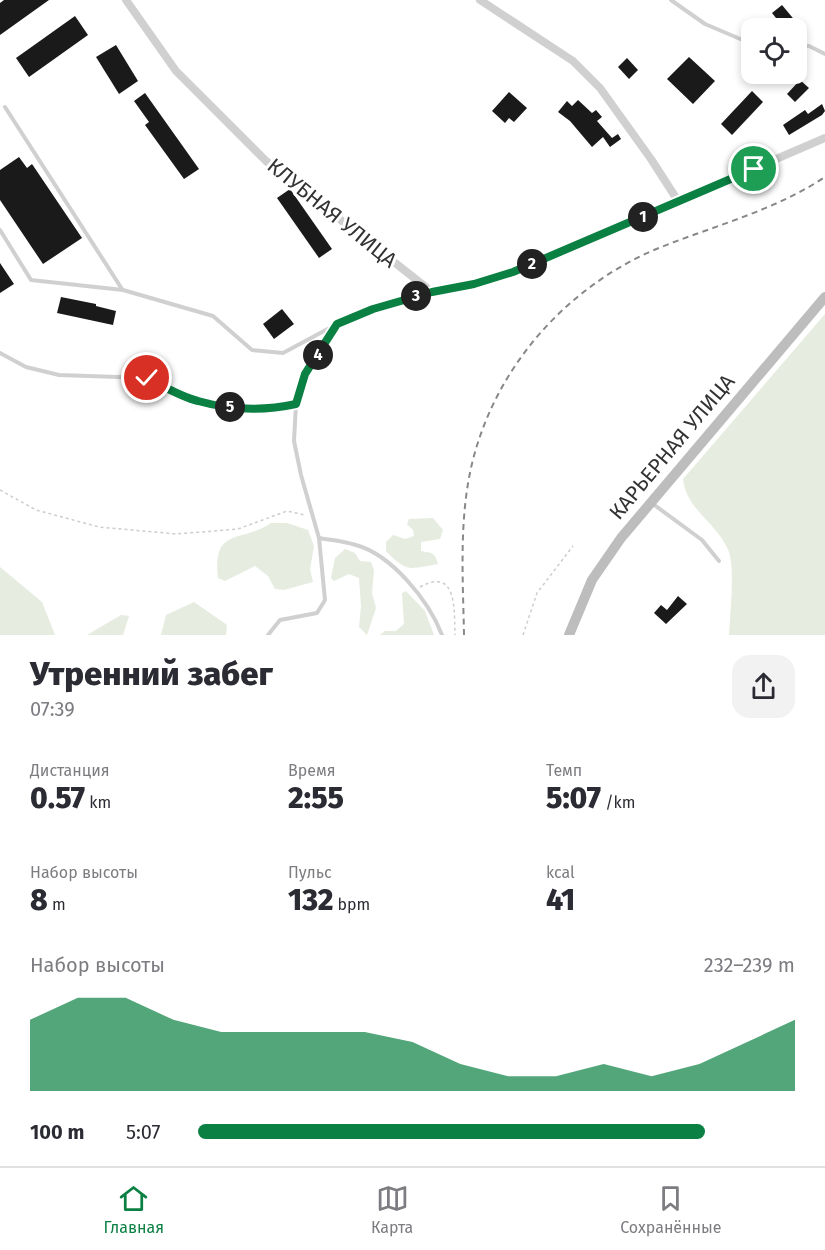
<!DOCTYPE html>
<html lang="ru">
<head>
<meta charset="utf-8">
<style>
	:root { --surface:#fff; --page:#f2f2f3; --text:#2b2b33; --muted:#7c7c81; --line:#e1e1e2; --accent:#0b8043 }
	body { margin:0; font-family:"Fira Sans",sans-serif; background:var(--page); color:var(--text); height:100vh; display:flex; flex-direction:column; font-size:22px; white-space:nowrap }
	* { box-sizing:border-box; margin:0 }
	p { font-size:20px; color:var(--muted) }
	.icon { flex:none; width:33px; height:33px; fill:none; stroke:currentColor; stroke-width:2; stroke-linecap:round; stroke-linejoin:round }
	.map { position:relative; height:635px; overflow:hidden }
	.side { display:flex; flex-direction:column; background:var(--surface); flex:1 }
	.side>* { flex:none }
	.tools { position:absolute; left:741px; top:18px; display:grid; gap:12px }
	.tools a { display:grid; place-items:center; width:66px; height:66px; border-radius:12px; background:var(--surface); box-shadow:0 3px 9px #0003; font-size:30px }
	.pin { position:absolute; display:grid; place-items:center; width:51px; height:51px; color:#fff; margin:-26px; border:3px solid #fff; border-radius:50%; box-shadow:0 2px 6px #0007 }
	.km { position:absolute; width:30px; height:30px; margin:-15px; border-radius:50%; background:#222; color:#fff; font-size:16px; line-height:30px; text-align:center }
	.round { display:grid; place-items:center; flex:none; width:63px; height:63px; border-radius:18px; background:var(--page) }
	.summary { display:flex; align-items:center; justify-content:space-between; height:102px; padding:0 30px }
	h1 { font-size:33px; font-weight:800; line-height:45px }
	.metrics { display:grid; grid-template-columns:repeat(3,1fr); gap:9px; height:102px; padding:6px 30px }
	.metrics div { display:grid; align-content:center }
	.metrics b { font-size:30px; font-weight:800 }
	.metrics small { font-size:16px; font-weight:400 }
	.metrics p { font-size:16px }
	.chart { height:168px; padding:12px 30px }
	.chart p { display:flex; justify-content:space-between }
	.chart svg { width:100%; height:108px; margin-top:6px; fill:var(--accent); opacity:.7 }
	ul { padding:0 30px; list-style:none; font-size:20px }
	li { display:grid; grid-template-columns:96px 72px 1fr; align-items:center; height:45px }
	li i { height:15px; border-radius:8px; background:var(--accent) }
	.tab-bar { display:flex; justify-content:space-around; align-items:center; height:84px; border-top:2px solid var(--line); background:var(--surface); font-size:16px; color:var(--muted) }
	.tab-bar a { display:grid; justify-items:center; gap:3px }
	.tab-bar .active { color:var(--accent) }
	.map>svg:first-child { display:block }
	.green { fill:#e6ecdf }
	.building { fill:#1a1a1a }
	.lines { fill:none; stroke-linecap:round; stroke-linejoin:round }
	.path { stroke:#cdcdcd; stroke-width:1.5; stroke-dasharray:3 3; stroke-linecap:butt }
	.lane { stroke:#d0d0d0; stroke-width:4 }
	.street { stroke:#d0d0d0; stroke-width:8 }
	.secondary { stroke:#bdbdbd; stroke-width:10 }
	.rail { stroke:#888; stroke-width:2; stroke-dasharray:6 4.5; stroke-linecap:butt }
	.route-casing { stroke:#fff; stroke-width:12 }
	.route { stroke:#0b8043; stroke-width:8 }
	.labels { text-anchor:middle; dominant-baseline:central; stroke-width:6; stroke-linejoin:round; paint-order:stroke }
	.street-label { font-size:21px; fill:#333; stroke:#fff }
</style>
</head>
<body>
<div class="map">
<svg width="825" height="635" viewBox="0 0 825 635">
	<rect width="100%" height="100%" fill="#fff"/>
	<g class="green">
		<path d="M825,314v321h-96c1,-21 6,-65 0,-83 -11,-29 -43,-42 -46,-73z"/>
		<path d="M433,518l10,12 -3,9 -19,3v9c11,2 14,1 17,13 -29,5 -31,9 -52,-13v-9l7,-7 12,4 9,-3 -1,-6 -6,-6 2,-5z"/>
		<path d="M271,523h16l21,7 6,16 -4,23 3,13 -29,8 -9,-1 -7,-13 -13,-10 -30,15 -7,-3c-6,-52 24,-35 53,-55z"/>
		<polygon points="345,549 355,553 360,561 371,562 374,570 372,593 376,608 367,635 359,627 361,606 359,578 349,574 334,581 331,578 335,558"/>
		<polygon points="0,567 42,602 55,635 0,635"/>
		<polygon points="406,591 425,611 434,635 380,635 385,631 396,631 404,624 402,593"/>
		<polygon points="194,602 227,625 226,635 161,635 166,615"/>
		<polygon points="121,615 129,616 123,635 87,635"/>
	</g>
	<g class="building">
		<polygon points="4,0 49,0 0,35 0,3"/>
		<polygon points="782,5 797,23 791,28 784,28 772,13"/>
		<polygon points="75,16 88,35 29,77 16,58"/>
		<polygon points="116,45 138,81 119,94 96,57"/>
		<polygon points="689,57 715,81 693,104 667,79"/>
		<polygon points="627,58 638,70 629,79 618,67"/>
		<polygon points="800,80 809,88 795,102 787,94"/>
		<polygon points="752,91 763,102 732,135 721,124"/>
		<polygon points="509,92 527,108 514,122 509,118 505,123 492,111"/>
		<polygon points="145,93 199,169 184,179 145,125 149,122 134,101"/>
		<polygon points="578,100 592,113 596,110 602,117 597,121 612,138 618,134 621,139 610,147 603,137 592,147 570,121 558,112 567,101 572,106"/>
		<polygon points="822,104 825,111 822,115 789,135 783,125 805,110 808,114"/>
		<polygon points="19,157 27,168 32,164 82,238 43,264 0,200 0,170"/>
		<polygon points="290,189 332,249 319,258 277,198"/>
		<polygon points="0,263 14,284 0,293"/>
		<polygon points="61,297 96,304 96,306 116,311 113,325 57,313"/>
		<polygon points="282,309 294,324 274,339 263,324"/>
		<polygon points="678,596 687,604 666,624 654,613 661,605 667,610"/>
	</g>
	<g class="lines">
		<g class="path">
			<polyline points="0,490 36,510 99,527 176,534 238,529 287,511 305,515"/>
			<path d="M420,587c38,-21 34,25 35,48"/>
			<polyline points="523,635 537,593 573,546"/>
		</g>
		<g class="lane">
			<polyline points="671,0 705,24 752,44"/>
			<polyline points="796,46 809,46 825,54"/>
			<polyline points="5,107 122,289"/>
			<polyline points="0,230 31,280 123,290 213,316 252,350 283,353 337,324 373,309 431,292"/>
			<polyline points="0,353 26,367 59,375 147,378 197,401 236,408 277,408 296,404"/>
			<polyline points="653,504 702,540 719,561"/>
			<path d="M319,538c12,2 25,3 37,7 36,10 73,56 86,90"/>
			<polyline points="268,635 280,620 317,613 325,600 319,538 301,475 294,441 296,404 305,374 337,325"/>
		</g>
		<g class="street">
			<polyline points="126,0 176,71 266,161 432,292 474,284 513,272 825,138"/>
			<polyline points="480,0 573,61 600,88 651,159 678,201"/>
		</g>
		<polyline class="secondary" points="569,635 592,580 621,538 825,297"/>
		<path class="rail" d="M464,635c-1,-55 -5,-113 7,-167 22,-98 93,-179 183,-218 58,-24 118,-38 171,-73"/>
	</g>
	<g class="lines">
		<g class="route-casing">
			<path id="route" d="M147,378c16,8 34,19 51,23 32,9 66,10 98,3l9,-30 32,-50 36,-15 59,-17 42,-8 39,-12 241,-103"/>
		</g>
		<use href="#route" class="route"/>
	</g>
	<g class="labels">
		<g class="street-label">
			<text transform="translate(332 213) rotate(39)">КЛУБНАЯ УЛИЦА</text>
			<text transform="translate(672 447) rotate(-50)">КАРЬЕРНАЯ УЛИЦА</text>
		</g>
	</g>
</svg>
<div class="tools">
<a><svg class="icon" aria-label="locate" viewBox="0 0 24 24"><circle cx="12" cy="12" r="6"/><path d="M12 2v4M12 18v4M2 12h4M18 12h4"/></svg></a>
</div>
<div class="pin" style="left:754px;top:169px;background:#1e9e55"><svg class="icon" aria-label="arrive" viewBox="0 0 24 24"><path d="M6 21V4h12l-3 4 3 4H6"/></svg></div>
<div class="pin" style="left:147px;top:378px;background:#d93025"><svg class="icon" aria-label="check" viewBox="0 0 24 24"><path d="M5 12l5 5 9-10"/></svg></div>
<b class="km" style="left:643px;top:217px">1</b>
<b class="km" style="left:532px;top:264px">2</b>
<b class="km" style="left:416px;top:296px">3</b>
<b class="km" style="left:318px;top:355px">4</b>
<b class="km" style="left:230px;top:407px">5</b>
</div>
<section class="side">
<div class="summary"><div><h1>Утренний забег</h1><p>07:39</p></div><a class="round"><svg class="icon" aria-label="share" viewBox="0 0 24 24"><path d="M12 15V3M7 8l5-5 5 5M5 13v7h14v-7"/></svg></a></div>
<div class="metrics">
<div><p>Дистанция</p><b>0.57<small> km</small></b></div>
<div><p>Время</p><b>2:55</b></div>
<div><p>Темп</p><b>5:07<small> /km</small></b></div>
</div>
<div class="metrics">
<div><p>Набор высоты</p><b>8<small> m</small></b></div>
<div><p>Пульс</p><b>132<small> bpm</small></b></div>
<div><p>kcal</p><b>41</b></div>
</div>
<div class="chart"><p><span>Набор высоты</span>232–239 m</p>
<svg viewBox="0 0 160 44" preserveAspectRatio="none"><path d="M0 44V15L10 6L20 6L30 15L40 20L50 20L60 20L70 20L80 24L90 33L100 38L110 38L120 33L130 38L140 33L150 24L160 15V44z"/></svg>
</div>
<ul>
<li><b>100 m</b>5:07<i style="width:85%"></i></li>
</ul>
</section>
<nav class="tab-bar">
<a class="active"><svg class="icon" aria-label="home" viewBox="0 0 24 24"><path d="M3 11l9-7 9 7M6 9v11h12V9"/></svg>Главная</a>
<a><svg class="icon" aria-label="map" viewBox="0 0 24 24"><path d="M3 6l6-2 6 2 6-2v14l-6 2-6-2-6 2zM9 4v14M15 6v14"/></svg>Карта</a>
<a><svg class="icon" aria-label="saved" viewBox="0 0 24 24"><path d="M7 4h10v16l-5-4-5 4z"/></svg>Сохранённые</a>
</nav>
</body>
</html>
